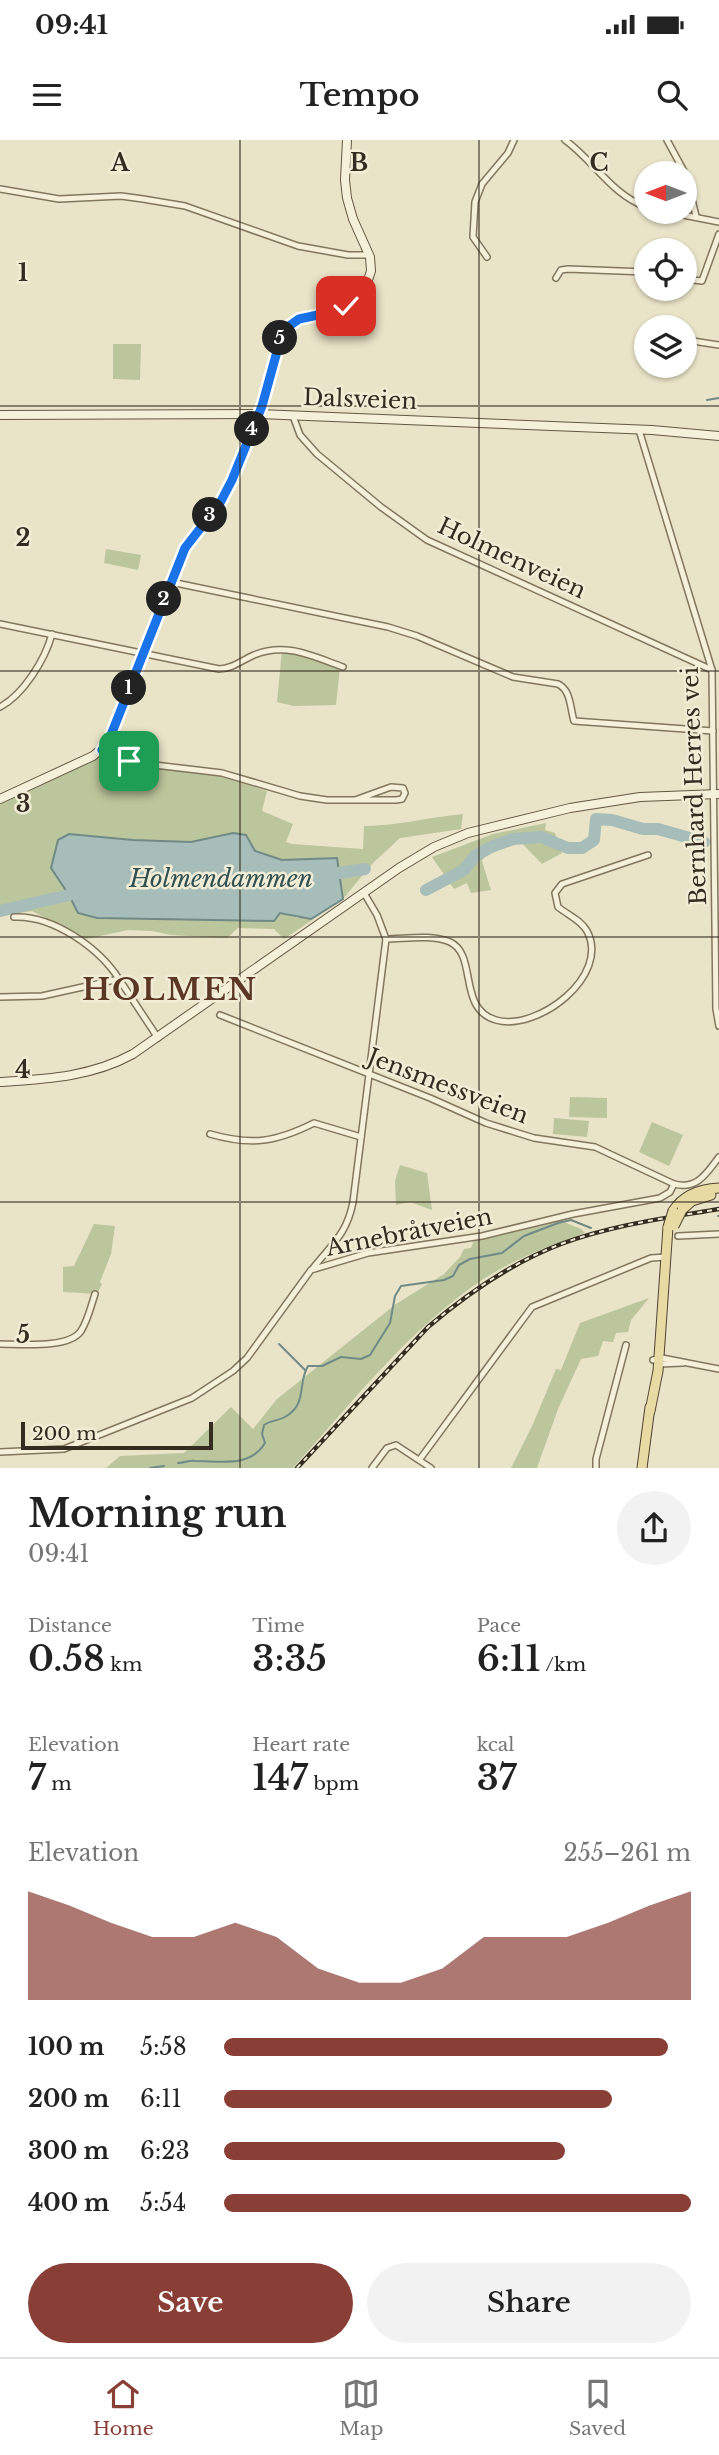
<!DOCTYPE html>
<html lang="en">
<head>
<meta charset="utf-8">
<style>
	:root { --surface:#fff; --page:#f2f2f2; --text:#222; --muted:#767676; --line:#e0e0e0; --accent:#8a3f36 }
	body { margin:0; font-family:"Libre Baskerville",serif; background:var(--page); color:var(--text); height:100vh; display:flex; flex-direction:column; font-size:26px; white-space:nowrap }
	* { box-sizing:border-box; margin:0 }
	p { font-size:23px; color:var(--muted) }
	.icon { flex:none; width:38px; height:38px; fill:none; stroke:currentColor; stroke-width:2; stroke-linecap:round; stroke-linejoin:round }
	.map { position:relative; height:1328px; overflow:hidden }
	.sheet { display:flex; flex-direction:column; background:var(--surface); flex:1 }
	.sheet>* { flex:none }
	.needle { width:46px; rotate:270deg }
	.controls { position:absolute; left:634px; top:21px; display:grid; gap:14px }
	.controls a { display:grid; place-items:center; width:63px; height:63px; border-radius:50%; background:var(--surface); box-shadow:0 2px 5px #0004; font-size:35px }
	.scale { position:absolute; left:21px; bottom:18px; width:192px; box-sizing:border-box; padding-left:7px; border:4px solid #342c20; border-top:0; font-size:19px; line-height:24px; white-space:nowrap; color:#342c20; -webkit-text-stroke:5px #f1ecd5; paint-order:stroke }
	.pin { position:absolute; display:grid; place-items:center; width:60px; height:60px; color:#fff; margin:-30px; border-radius:14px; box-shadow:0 4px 10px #0006 }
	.km { position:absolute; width:35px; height:35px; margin:-18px; border-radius:50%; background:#222; color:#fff; font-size:19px; line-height:35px; text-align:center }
	.round { display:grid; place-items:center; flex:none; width:74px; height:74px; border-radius:37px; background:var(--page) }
	.headline { display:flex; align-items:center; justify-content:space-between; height:119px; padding:0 28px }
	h1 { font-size:38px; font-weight:600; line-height:52px }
	.metrics { display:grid; grid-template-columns:repeat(3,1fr); gap:10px; height:119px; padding:7px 28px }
	.metrics div { display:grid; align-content:center }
	.metrics b { font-size:35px; font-weight:600 }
	.metrics small { font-size:19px; font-weight:400 }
	.metrics p { font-size:19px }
	.chart { height:196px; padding:14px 28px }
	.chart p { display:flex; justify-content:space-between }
	.chart svg { width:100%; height:126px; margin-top:7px; fill:var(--accent); opacity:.7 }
	.action { display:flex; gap:14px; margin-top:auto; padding:14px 28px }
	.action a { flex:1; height:80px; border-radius:42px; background:var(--accent); color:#fff; font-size:28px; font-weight:600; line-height:80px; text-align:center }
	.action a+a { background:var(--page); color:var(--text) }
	ul { padding:0 28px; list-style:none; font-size:23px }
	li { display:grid; grid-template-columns:112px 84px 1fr; align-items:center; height:52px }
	li i { height:18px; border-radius:9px; background:var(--accent) }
	.status { display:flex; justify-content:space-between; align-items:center; height:49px; padding:0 35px; background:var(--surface); direction:ltr }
	.status svg { height:19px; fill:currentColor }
	header { display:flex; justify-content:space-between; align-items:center; height:91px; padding:0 28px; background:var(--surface); font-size:32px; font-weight:600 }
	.dock { display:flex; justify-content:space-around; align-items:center; height:98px; border-top:2px solid var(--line); background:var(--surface); font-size:19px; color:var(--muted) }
	.dock a { display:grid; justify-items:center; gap:4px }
	.dock .selected { color:var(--accent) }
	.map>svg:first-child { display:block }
	.green { fill:#bcc69c; fill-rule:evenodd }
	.water { fill:#a7bdb9; stroke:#6f8a87; stroke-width:2 }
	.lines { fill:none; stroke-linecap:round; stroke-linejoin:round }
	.stream { stroke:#6f8a87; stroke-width:2 }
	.river { stroke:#a7bdb9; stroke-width:12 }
	.street-casing { stroke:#82765e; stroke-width:8 }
	.secondary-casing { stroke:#645742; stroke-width:10 }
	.primary-casing { stroke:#514432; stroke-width:11 }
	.street { stroke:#f5f0d9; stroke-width:5 }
	.secondary { stroke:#f5f0d9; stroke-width:8 }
	.primary { stroke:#e7daa3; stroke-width:9 }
	.rail-casing { stroke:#342c20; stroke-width:4.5 }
	.rail { stroke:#f1ecd5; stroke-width:2; stroke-dasharray:5; stroke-linecap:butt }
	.primary-bridge-casing { stroke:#514432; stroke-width:11; stroke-linecap:butt }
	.primary-bridge { stroke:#e7daa3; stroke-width:9 }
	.route-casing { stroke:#fff; stroke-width:14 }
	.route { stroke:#1a73e8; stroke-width:9 }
	.grid { fill:none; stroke:#342c20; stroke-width:2; stroke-opacity:0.55 }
	.labels { text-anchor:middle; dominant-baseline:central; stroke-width:5; stroke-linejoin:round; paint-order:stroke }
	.street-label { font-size:23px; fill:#342c20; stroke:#f1ecd5 }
	.water-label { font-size:24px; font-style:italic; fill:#315052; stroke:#f1ecd5 }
	.district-label { font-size:30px; font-weight:bold; letter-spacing:2px; fill:#5c3725; stroke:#f1ecd5 }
	.grid-label { font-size:23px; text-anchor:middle; font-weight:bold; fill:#342c20; stroke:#f1ecd5; stroke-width:5; stroke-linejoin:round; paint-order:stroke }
</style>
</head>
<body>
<div class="status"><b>09:41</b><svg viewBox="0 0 49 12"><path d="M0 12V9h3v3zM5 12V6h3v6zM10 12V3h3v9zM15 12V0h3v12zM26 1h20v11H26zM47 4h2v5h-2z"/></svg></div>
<header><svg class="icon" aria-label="menu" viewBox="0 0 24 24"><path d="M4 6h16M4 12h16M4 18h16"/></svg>Tempo<svg class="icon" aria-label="search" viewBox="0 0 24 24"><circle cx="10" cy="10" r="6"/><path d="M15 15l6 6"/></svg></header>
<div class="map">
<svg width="719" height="1328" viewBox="0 0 719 1328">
	<rect width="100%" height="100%" fill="#e9e3c7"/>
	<g class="green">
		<polygon points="113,204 141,204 140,240 113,239"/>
		<polygon points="106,409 141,415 138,430 104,423"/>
		<polygon points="282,510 295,511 340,527 336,565 294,566 277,562"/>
		<path d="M107,616l27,9 83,10 50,16 -5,20 31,13 -7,18 6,2 71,5 1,-23c34,0 65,-9 99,-12l-2,15 -61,9 -28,26 -29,35 -59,40 -10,-10 -36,-1 -11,10 -56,-3 -19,-4 -24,-1 -42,9 -54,-28 -32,5v-114l98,-45zM233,693l13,2 9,16 27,9 55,-2 6,41 -45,19 -18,-5 -6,8 -177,-3 -19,-5 -9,-18 -18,-27 82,-28 58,2z"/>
		<polygon points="546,683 545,690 555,693 562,713 542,724 515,696 493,702 482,721 491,750 471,753 467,743 454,749 432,717 493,694"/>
		<polygon points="570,957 607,958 607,978 569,977"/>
		<polygon points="554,978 589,981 587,997 553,994"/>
		<polygon points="652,982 683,995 669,1026 639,1012"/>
		<polygon points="400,1025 427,1033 432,1070 410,1062 396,1065 395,1041"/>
		<path d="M559,1080l22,9 4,4c-40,14 -81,30 -116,56 -67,49 -120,117 -176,179h-187l14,-12 64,-3 47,-46 22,22 24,-30 119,-95 48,-30 16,-17 4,-8 7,-1 3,-8z"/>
		<polygon points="94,1084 115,1086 111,1114 100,1142 102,1144 97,1154 63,1152 63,1127 74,1126"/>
		<polygon points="649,1158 631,1180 628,1192 616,1193 613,1202 603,1201 598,1216 581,1219 558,1269 537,1328 511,1328 533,1284 556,1229 561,1230 580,1183"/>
	</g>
	<polygon class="water" points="233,693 246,695 255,711 282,720 337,718 343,759 311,779 280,773 274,781 97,778 78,773 69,755 51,728 58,700 69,694 133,700 191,702"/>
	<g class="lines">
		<g class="stream">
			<polyline points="707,260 719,258"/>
			<polyline points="718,1076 719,1076"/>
			<polyline points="279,1204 305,1230"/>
			<path d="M178,1323c6,0 12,-3 17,-2 26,0 55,7 70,-18l-3,-9 2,-9c7,-5 14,-4 21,-8 23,-13 12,-33 23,-51h14l19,-9 20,2 9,-4 20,-32 5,-27 6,-10 43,-6 9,-4 6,-11 11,-6 32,-6 22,-17 34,-13 13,-3 20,8"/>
			<polyline points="150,1328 164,1326"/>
		</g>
		<g class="river">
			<polyline points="339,733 365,729"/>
			<polyline points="426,750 464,730 475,716 491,707 513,699 541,697 568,708 582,708 594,700 596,679 612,680 643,689 658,689 704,702"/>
			<polyline points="0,771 69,755"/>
		</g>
		<g class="street-casing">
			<g id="street">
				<path d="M565,0c29,21 46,54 81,67"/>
				<polyline points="667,0 686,35 696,76"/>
				<polyline points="0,49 59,59 121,56 143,59 185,66 298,106 348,115 369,115"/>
				<polyline points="668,72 719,82"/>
				<polyline points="487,117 473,97 475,62 482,44 508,13 514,0"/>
				<polyline points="556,138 561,130 568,129 646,132"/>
				<polyline points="684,139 702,141 719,94"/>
				<polyline points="686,200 719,205"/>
				<polyline points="293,276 300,295 317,314 381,367 427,400 712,530"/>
				<polyline points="639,290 712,530 716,869 719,886"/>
				<path d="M171,442l217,45 29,9 96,41 45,7c13,6 12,24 16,37l139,10"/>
				<path d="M0,484l219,45c13,0 23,-9 35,-14 32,-13 58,1 89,12"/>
				<path d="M0,567c23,-12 45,-47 52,-73"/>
				<polyline points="102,610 138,623 222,633 300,656 327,660 396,660 402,659 405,653 403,648 391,647 355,660"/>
				<path d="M14,777c39,-2 85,31 105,62"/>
				<path d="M386,799c19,0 45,-5 64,3 28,13 7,67 46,78 41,12 115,-44 91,-89 -6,-11 -19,-16 -29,-24l-3,-14 7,-9 86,-29"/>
				<polyline points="0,857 42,856 119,839 158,898"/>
				<path d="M220,875l210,83 56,25 48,15 61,9 79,37c23,6 32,-10 45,-27"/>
				<path d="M210,994c42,12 66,8 104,-11l47,14"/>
				<polyline points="678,1096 719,1094"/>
				<path d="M313,1128c19,-24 34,-34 40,-66l33,-263 -9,-24 -13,-22"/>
				<path d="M0,1204c20,0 69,5 81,-13 7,-11 10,-25 14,-37"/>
				<polyline points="653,1220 662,1218 719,1229"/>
				<polyline points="658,1224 683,1223"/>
				<polyline points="0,1312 64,1309 192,1258 233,1231 247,1218 311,1130 368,1113 482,1096 573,1074 660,1058 670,1052 674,1044"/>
				<polyline points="420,1319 532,1167 651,1118 666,1117"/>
				<polyline points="372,1328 387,1308 396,1305 431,1328"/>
				<polyline points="596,1328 596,1319 626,1205"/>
			</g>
		</g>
		<g class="secondary-casing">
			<g id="secondary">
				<polyline points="0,275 259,274 652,290 719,296"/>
				<polyline points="0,659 93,616 106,605 185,408 220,363 232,339 263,266 281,197 289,186 299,179 333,172 346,165 360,153 368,140 371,131 370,117 353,79 347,58 345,40 347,0"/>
				<path d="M0,942c47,-3 91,-5 133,-28l266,-186 35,-21 34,-14 102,-25 70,-11 79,-3"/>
			</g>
		</g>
		<g class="primary-casing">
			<g id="primary">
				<polyline points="682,1070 692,1061 711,1055"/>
				<path d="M673,1071c10,-16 27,-22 46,-23"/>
				<polyline points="650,1271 658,1231 668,1087"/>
				<polyline points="642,1328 650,1267"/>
			</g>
		</g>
		<use href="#street" class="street"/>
		<use href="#secondary" class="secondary"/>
		<use href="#primary" class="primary"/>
		<g class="rail-casing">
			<path id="rail" d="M297,1328l131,-141c40,-34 83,-64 133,-83 51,-19 105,-26 158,-35"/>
		</g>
		<use href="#rail" class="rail"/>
		<g class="primary-bridge-casing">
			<g id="primary-bridge">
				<polyline points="674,1086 682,1070"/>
				<polyline points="668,1087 673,1071"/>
			</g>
		</g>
		<use href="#primary-bridge" class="primary-bridge"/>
	</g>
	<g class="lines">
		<g class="route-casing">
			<polyline id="route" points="129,621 102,610 109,600 185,408 220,363 232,340 262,266 281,197 289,186 299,179 332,172 346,166"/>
		</g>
		<use href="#route" class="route"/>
	</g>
	<path class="grid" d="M240,0v1328M479,0v1328M0,266h719M0,531h719M0,797h719M0,1062h719"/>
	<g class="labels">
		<g class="street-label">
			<text transform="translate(360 259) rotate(2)">Dalsveien</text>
			<text transform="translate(512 418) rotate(25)">Holmenveien</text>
			<text transform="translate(694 646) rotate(-92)">Bernhard Herres vei</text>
			<text transform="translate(448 946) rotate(21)">Jensmessveien</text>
			<text transform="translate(409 1092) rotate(-11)">Arnebråtveien</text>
		</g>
		<g class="water-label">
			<text x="221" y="738">Holmendammen</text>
		</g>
		<g class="district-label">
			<text x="170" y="849">HOLMEN</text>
		</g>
	</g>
	<g class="grid-label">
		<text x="120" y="31">A</text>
		<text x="359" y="31">B</text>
		<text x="599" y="31">C</text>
		<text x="23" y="141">1</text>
		<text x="23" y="406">2</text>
		<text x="23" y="672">3</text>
		<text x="23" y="938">4</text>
		<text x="23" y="1203">5</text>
	</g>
</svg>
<div class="controls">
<a><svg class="needle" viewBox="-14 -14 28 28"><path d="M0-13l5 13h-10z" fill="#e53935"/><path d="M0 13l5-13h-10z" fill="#767676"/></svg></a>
<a><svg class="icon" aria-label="locate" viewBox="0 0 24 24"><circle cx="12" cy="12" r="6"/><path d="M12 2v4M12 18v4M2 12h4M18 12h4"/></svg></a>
<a><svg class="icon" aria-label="layers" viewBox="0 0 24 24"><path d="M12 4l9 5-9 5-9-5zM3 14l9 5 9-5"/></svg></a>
</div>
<div class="scale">200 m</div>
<div class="pin" style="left:129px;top:621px;background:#1e9e55"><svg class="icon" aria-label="arrive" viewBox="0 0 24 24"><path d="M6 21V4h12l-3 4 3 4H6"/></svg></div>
<div class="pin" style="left:346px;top:166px;background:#d93025"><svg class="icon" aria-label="check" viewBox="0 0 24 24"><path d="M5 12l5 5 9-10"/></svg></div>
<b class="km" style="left:129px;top:548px">1</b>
<b class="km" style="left:164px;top:459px">2</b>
<b class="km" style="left:210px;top:375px">3</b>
<b class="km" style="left:252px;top:289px">4</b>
<b class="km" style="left:280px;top:198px">5</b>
</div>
<section class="sheet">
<div class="headline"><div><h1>Morning run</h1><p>09:41</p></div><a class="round"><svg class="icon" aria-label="share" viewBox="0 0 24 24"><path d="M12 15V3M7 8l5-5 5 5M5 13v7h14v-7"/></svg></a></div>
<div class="metrics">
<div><p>Distance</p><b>0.58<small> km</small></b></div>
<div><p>Time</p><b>3:35</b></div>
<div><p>Pace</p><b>6:11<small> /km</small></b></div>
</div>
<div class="metrics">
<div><p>Elevation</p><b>7<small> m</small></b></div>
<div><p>Heart rate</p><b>147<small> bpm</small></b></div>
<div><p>kcal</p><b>37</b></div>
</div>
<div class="chart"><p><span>Elevation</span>255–261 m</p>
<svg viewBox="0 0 160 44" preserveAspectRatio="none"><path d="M0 44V6L10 11L20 17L30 22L40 22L50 17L60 22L70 33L80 38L90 38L100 33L110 22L120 22L130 22L140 17L150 11L160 6V44z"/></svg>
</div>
<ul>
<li><b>100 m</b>5:58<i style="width:95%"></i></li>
<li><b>200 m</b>6:11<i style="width:83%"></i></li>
<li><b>300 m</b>6:23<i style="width:73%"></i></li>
<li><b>400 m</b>5:54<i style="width:100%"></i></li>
</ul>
<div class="action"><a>Save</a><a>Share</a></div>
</section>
<nav class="dock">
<a class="selected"><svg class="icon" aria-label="home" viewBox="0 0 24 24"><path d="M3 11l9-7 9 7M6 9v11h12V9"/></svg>Home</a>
<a><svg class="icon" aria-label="map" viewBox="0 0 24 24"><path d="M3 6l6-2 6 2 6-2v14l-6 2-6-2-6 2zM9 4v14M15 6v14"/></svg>Map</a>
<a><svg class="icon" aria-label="saved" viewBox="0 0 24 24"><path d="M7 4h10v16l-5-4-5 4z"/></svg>Saved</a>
</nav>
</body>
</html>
